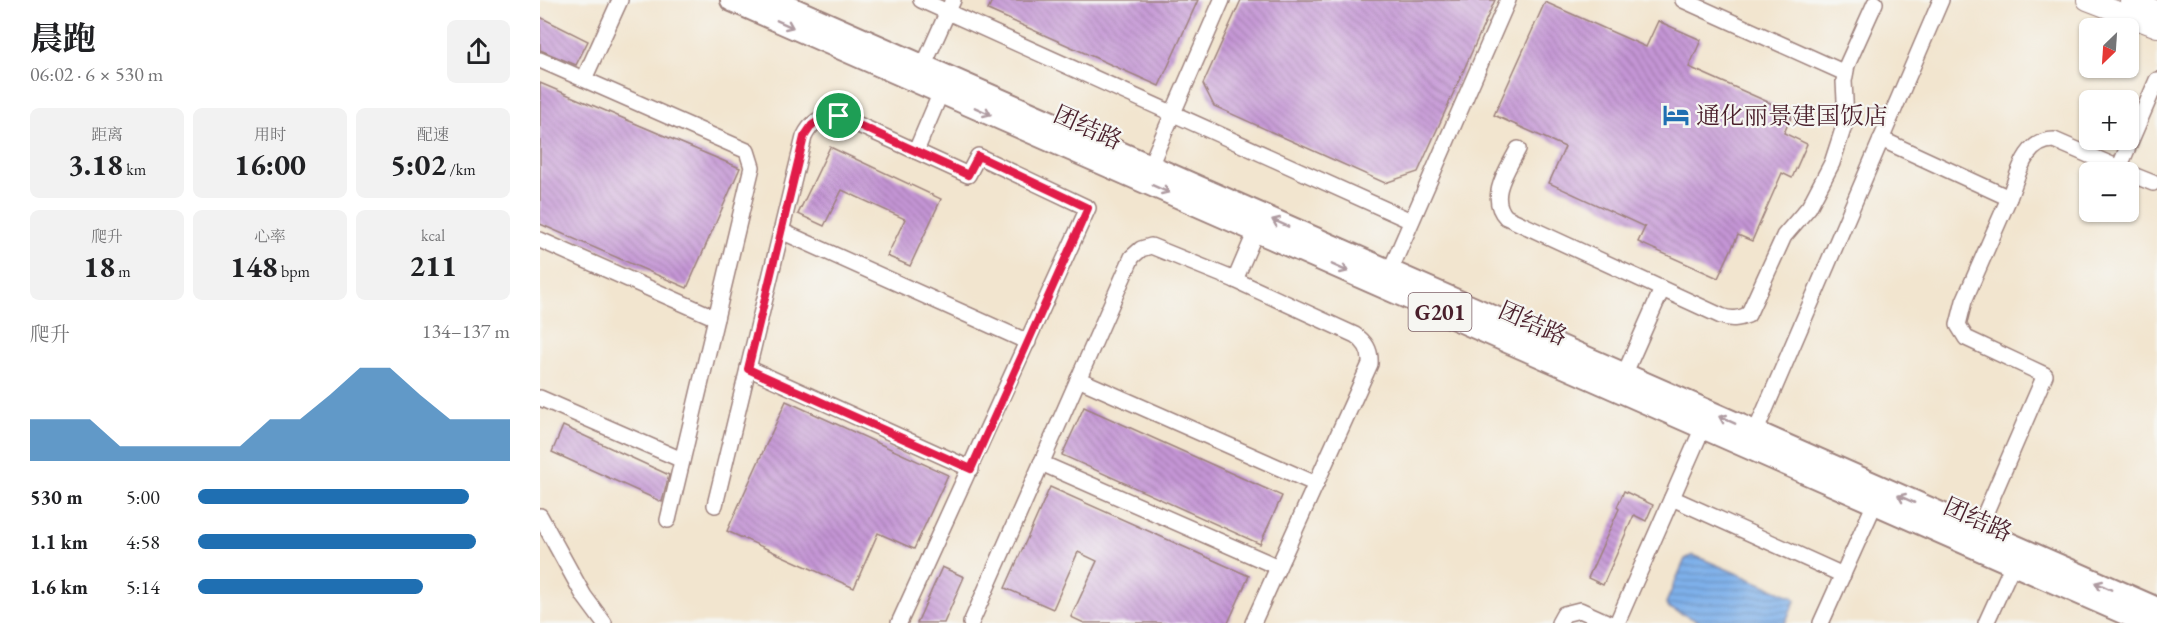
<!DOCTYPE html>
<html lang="zh">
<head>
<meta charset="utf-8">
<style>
	:root { --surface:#fff; --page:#f2f2f2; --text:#202124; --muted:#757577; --accent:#1f6fb2 }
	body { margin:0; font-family:"EB Garamond","Noto Serif SC",serif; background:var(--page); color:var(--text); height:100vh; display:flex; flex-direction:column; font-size:22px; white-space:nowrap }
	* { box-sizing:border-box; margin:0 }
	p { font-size:20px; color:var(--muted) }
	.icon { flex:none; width:33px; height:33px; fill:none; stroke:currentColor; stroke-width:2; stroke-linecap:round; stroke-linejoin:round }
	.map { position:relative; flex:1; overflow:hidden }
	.drawer { display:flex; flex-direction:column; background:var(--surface); width:540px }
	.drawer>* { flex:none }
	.needle { width:39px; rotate:205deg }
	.controls { position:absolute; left:1539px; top:18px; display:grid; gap:12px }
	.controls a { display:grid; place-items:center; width:60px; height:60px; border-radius:9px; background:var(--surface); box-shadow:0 2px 4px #0004; font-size:30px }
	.pin { position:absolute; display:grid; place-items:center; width:51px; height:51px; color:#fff; margin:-26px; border:3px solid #fff; border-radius:50%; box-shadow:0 2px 6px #0007 }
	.round { display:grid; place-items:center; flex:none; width:63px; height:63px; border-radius:9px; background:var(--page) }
	.overview { display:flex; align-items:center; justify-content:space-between; height:102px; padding:0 30px }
	h1 { font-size:33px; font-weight:700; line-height:45px }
	.metrics { display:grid; grid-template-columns:repeat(3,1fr); gap:9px; height:102px; padding:6px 30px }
	.metrics div { display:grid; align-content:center; border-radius:9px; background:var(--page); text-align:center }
	.metrics b { font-size:30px; font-weight:700 }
	.metrics small { font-size:16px; font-weight:400 }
	.metrics p { font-size:16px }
	.chart { height:168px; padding:12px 30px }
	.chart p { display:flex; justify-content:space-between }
	.chart svg { width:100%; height:108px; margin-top:6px; fill:var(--accent); opacity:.7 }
	ul { padding:0 30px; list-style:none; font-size:20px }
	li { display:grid; grid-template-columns:96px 72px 1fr; align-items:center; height:45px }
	li i { height:15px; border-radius:8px; background:var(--accent) }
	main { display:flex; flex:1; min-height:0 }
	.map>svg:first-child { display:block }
	.water { fill:url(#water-rules); stroke:#64688a; stroke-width:1.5 }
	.building { fill:url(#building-back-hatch) }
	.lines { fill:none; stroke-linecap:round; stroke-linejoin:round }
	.minor-casing { stroke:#9e827d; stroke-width:18 }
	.major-casing { stroke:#9e827d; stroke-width:22 }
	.highway-casing { stroke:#9e827d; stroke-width:26 }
	.minor { stroke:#fff; stroke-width:15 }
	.major { stroke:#fff; stroke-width:20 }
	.highway { stroke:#fff; stroke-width:22 }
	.oneway { stroke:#ae9aa0 }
	.route-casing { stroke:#fff; stroke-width:12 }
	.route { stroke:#e11d48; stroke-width:8 }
	.labels { text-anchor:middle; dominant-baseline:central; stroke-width:4.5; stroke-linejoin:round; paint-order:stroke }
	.shield { fill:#f6f6f2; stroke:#7e6067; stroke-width:1.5 }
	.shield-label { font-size:22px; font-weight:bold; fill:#4a1f2b }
	.poi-label { font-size:24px; fill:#4a1f2b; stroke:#f6f6f2; text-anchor:start }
	.street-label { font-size:24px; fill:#4a1f2b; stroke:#f6f6f2 }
</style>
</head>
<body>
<main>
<section class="drawer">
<div class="overview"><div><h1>晨跑</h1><p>06:02 · 6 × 530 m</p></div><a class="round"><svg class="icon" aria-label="share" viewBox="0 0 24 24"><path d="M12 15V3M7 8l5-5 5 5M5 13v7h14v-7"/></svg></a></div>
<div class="metrics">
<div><p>距离</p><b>3.18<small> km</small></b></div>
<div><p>用时</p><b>16:00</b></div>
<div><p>配速</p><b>5:02<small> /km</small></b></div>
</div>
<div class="metrics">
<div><p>爬升</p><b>18<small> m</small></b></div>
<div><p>心率</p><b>148<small> bpm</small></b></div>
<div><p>kcal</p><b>211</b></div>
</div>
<div class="chart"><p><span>爬升</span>134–137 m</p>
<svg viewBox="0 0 160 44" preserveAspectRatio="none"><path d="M0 44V27L10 27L20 27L30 38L40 38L50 38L60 38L70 38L80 27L90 27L100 17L110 6L120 6L130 17L140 27L150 27L160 27V44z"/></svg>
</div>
<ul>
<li><b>530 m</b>5:00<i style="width:87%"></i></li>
<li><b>1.1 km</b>4:58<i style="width:89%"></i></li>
<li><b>1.6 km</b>5:14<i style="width:72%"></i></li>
</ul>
</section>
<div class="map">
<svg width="1617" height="623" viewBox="0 0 1617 623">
	<defs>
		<pattern id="water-rules" width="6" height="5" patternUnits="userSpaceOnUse" patternTransform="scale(1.5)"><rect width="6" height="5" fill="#7eb0ea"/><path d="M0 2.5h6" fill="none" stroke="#698fbe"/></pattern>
		<pattern id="building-back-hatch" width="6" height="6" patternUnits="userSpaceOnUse" patternTransform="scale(1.5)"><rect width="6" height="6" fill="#c495d5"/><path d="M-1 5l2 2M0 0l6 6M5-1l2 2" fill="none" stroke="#a179ad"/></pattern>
	</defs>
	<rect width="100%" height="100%" fill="#f6f6f2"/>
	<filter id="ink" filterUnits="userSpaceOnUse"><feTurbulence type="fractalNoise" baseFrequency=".0167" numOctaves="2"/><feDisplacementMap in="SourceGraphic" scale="12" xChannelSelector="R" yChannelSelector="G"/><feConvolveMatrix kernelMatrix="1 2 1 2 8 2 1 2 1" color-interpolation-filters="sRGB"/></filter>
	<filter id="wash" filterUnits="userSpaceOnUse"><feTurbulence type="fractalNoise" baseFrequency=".008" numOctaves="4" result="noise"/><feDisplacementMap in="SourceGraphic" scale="24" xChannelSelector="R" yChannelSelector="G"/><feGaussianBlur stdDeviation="1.35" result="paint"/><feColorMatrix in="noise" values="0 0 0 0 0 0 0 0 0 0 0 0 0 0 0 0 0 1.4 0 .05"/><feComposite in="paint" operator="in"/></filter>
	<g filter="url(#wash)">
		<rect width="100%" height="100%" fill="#f2e5cf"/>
		<polygon class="water" points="1153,555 1253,597 1255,601 1245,623 1162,623 1127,607 1126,603 1145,559"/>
		<g id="blocks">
			<g class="building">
				<polygon points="452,0 658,0 619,86 448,10"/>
				<polygon points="701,0 955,0 878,172 845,183 674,106 663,84"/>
				<polygon points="1005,2 1106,47 1118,21 1161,40 1149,67 1253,113 1244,133 1267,144 1252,178 1242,173 1212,241 1198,235 1178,278 1098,242 1105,227 1009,183 1025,147 954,115"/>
				<polygon points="0,17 48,41 36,65 0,50"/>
				<polygon points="0,83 200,168 147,288 0,224"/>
				<polygon points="290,147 401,199 370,266 347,256 365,219 302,190 284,226 258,214"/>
				<polygon points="246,401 408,475 374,549 338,533 314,588 187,531"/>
				<polygon points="544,407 742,496 720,544 522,455"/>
				<polygon points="23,426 129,475 122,502 12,452"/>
				<polygon points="510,487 709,576 688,623 544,623 531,617 557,561 538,552 513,609 465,588"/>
				<polygon points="1084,491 1113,505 1106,521 1094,515 1063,585 1048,578 1079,509 1077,507"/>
				<polygon points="402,567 424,577 404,623 377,623"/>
			</g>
		</g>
	</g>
	<g filter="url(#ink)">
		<use href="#blocks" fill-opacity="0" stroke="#9e827d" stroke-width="1.5"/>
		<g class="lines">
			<g class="minor-casing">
				<g id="minor">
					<polyline points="381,0 871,221"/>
					<polyline points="1143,0 1305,73"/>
					<polyline points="0,60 207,151 212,167 128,520"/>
					<polyline points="383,67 413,0"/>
					<polyline points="44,79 80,0"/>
					<polyline points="1341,139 1469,198 1424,301 1418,325 1426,338 1505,375 1438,530"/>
					<path d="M978,149c-10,20 -31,48 -12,68l215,99c10,4 17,3 27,-1l36,-79 25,-29 23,-44 14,-43 -2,-39 3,-16 28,-62"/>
					<polyline points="376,151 401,92"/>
					<polyline points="610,166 682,0"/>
					<polyline points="1579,168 1617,80"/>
					<polyline points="1588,173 1613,183"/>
					<path d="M1469,198c9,-22 15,-58 45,-58l74,32"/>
					<polyline points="241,231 488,342"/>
					<polyline points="0,240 176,318"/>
					<polyline points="850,271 968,0"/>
					<polyline points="695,280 716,231"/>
					<polyline points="208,368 431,469"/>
					<polyline points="1084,375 1122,289"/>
					<polyline points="538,379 776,484"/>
					<polyline points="0,398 142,460"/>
					<polyline points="1215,433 1401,0"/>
					<polyline points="501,463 738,567"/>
					<polyline points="1132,498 1303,575"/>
					<path d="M175,505l89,-368c7,-15 18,-22 35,-21l129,59 10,-19 110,52 -189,415"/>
					<polyline points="0,516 44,596 64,623"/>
					<path d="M431,623l161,-366 9,-8 10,-3 84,34 120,55c11,7 16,16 15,29l-117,259"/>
					<polyline points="1019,623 1024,614 1040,610 1069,623"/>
					<polyline points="1077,623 1163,427"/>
					<polyline points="1281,623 1335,503"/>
					<polyline points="1446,623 1473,564"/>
				</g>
			</g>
			<g class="major-casing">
				<g id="major">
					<polyline points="1547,0 1617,27"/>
					<polyline points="1590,0 1617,11"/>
				</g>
			</g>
			<g class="highway-casing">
				<g id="highway">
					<polyline points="192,0 1608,623"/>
					<polyline points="232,0 1617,609"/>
				</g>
			</g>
			<use href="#minor" class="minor"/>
			<use href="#major" class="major"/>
			<use href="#highway" class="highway"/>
		</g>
		<defs><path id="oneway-shaft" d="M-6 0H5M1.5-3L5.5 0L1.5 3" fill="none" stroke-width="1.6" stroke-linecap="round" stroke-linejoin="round" transform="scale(1.5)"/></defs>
		<g class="oneway">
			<use href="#oneway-shaft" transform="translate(245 24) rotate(24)"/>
			<use href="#oneway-shaft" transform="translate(443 111) rotate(24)"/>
			<use href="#oneway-shaft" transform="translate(621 189) rotate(24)"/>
			<use href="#oneway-shaft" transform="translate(740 223) rotate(-156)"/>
			<use href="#oneway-shaft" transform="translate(800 268) rotate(24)"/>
			<use href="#oneway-shaft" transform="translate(1187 420) rotate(-156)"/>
			<use href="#oneway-shaft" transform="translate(1366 499) rotate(-156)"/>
			<use href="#oneway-shaft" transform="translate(1563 586) rotate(-156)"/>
		</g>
	</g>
	<g class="lines" filter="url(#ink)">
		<g class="route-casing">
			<polygon id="route" points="286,116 299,116 428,175 438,156 548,208 431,469 208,369 264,137 272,125"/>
		</g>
		<use href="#route" class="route"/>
	</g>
	<defs>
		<g id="hotel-bare" transform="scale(2.07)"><path d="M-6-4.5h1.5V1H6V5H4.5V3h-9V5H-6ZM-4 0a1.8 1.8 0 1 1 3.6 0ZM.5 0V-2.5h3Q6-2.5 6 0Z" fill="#1f6fb2" stroke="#f6f6f2" stroke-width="2.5" paint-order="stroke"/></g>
	</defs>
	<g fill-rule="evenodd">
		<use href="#hotel-bare" x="1136" y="115"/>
	</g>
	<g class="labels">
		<rect class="shield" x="868.5" y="293" width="63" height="38" rx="4.5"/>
		<g class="shield-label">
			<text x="900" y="312">G201</text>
		</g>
		<g class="poi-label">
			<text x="1156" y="115">通化丽景建国饭店</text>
		</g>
		<g class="street-label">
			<text transform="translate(548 127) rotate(24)">团结路</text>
			<text transform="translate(993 323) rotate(24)">团结路</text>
			<text transform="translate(1438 519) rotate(24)">团结路</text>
		</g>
	</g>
</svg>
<div class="controls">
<a><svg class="needle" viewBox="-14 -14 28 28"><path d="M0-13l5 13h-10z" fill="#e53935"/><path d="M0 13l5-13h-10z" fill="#757577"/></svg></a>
<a>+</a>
<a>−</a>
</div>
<div class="pin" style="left:299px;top:116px;background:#1e9e55"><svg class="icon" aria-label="arrive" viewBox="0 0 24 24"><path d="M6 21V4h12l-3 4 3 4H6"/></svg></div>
</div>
</main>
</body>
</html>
